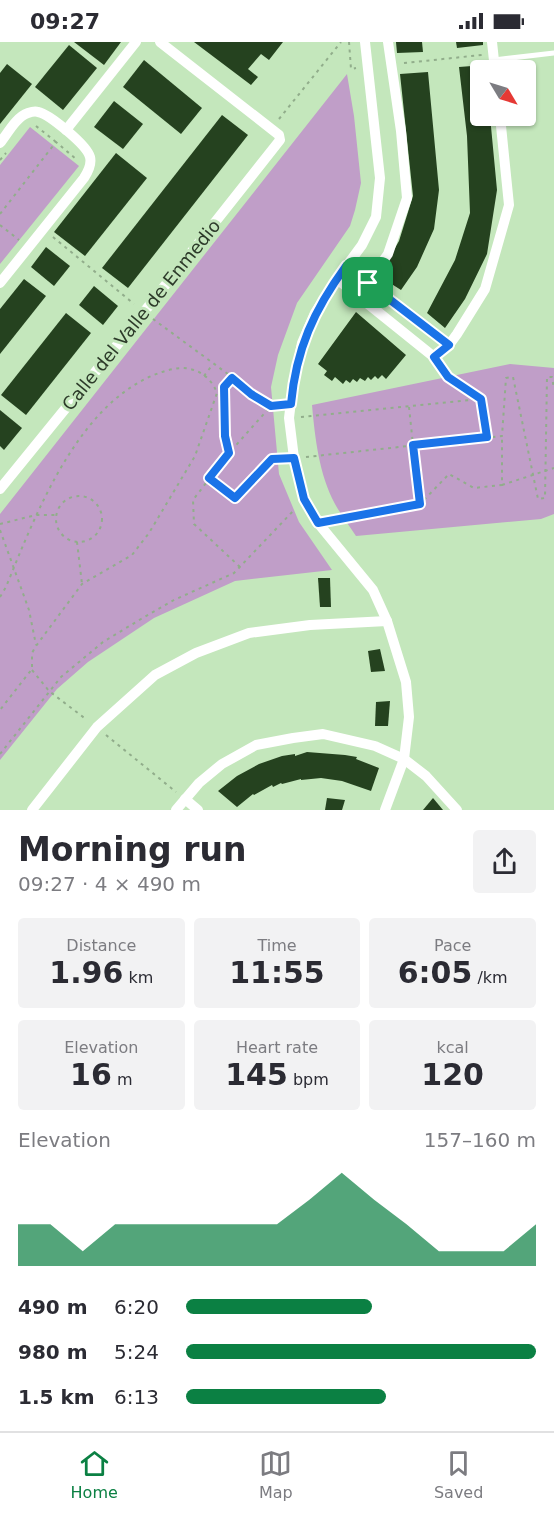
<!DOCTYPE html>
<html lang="en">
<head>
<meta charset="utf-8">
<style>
	:root { --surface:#fff; --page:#f2f2f3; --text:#2b2b33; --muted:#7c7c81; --line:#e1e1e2; --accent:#0b8043 }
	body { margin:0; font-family:"DejaVu Sans",sans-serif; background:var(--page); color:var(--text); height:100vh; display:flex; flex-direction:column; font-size:22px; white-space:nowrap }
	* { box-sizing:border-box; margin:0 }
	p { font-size:20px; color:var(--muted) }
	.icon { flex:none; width:33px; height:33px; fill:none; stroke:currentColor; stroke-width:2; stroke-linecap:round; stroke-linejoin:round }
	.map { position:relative; height:768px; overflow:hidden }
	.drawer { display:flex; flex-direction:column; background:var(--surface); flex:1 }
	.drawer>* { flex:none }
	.needle { width:39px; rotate:128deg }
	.fabs { position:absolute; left:470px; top:18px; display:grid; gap:12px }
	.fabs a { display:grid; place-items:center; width:66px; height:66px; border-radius:6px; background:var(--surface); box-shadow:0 2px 4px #0004; font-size:30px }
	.pin { position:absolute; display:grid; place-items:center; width:51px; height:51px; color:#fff; margin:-26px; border-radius:12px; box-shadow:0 3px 9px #0006 }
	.round { display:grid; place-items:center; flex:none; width:63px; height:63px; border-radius:6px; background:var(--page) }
	.overview { display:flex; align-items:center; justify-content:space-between; height:102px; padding:0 18px }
	h1 { font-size:33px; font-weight:800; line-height:45px }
	.stats { display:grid; grid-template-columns:repeat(3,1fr); gap:9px; height:102px; padding:6px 18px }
	.stats div { display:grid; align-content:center; border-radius:6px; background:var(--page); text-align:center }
	.stats b { font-size:30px; font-weight:800 }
	.stats small { font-size:16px; font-weight:400 }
	.stats p { font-size:16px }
	.chart { height:168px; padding:12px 18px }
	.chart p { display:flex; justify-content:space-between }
	.chart svg { width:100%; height:108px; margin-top:6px; fill:var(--accent); opacity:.7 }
	ul { padding:0 18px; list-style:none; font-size:20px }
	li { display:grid; grid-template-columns:96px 72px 1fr; align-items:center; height:45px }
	li i { height:15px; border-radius:8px; background:var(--accent) }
	.status { display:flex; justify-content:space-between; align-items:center; height:42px; padding:0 30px; background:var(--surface); direction:ltr }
	.status svg { height:16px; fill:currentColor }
	.tab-bar { display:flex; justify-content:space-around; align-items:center; height:84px; border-top:2px solid var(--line); background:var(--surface); font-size:16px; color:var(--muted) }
	.tab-bar a { display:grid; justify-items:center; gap:3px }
	.tab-bar .selected { color:var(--accent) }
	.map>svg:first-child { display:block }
	.green { fill:#c09ec8 }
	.building { fill:#25421f }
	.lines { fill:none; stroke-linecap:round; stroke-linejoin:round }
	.path { stroke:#91ad8b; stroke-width:2; stroke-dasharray:3 4.5; stroke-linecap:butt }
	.lane { stroke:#fff; stroke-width:5 }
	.street { stroke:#fff; stroke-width:10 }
	.route-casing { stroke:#fff; stroke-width:12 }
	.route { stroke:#1a73e8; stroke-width:8 }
	.labels { text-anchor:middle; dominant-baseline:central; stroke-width:6; stroke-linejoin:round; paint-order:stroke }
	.street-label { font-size:18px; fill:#2d3b2a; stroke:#c4e7bc }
</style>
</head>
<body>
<div class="status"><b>09:27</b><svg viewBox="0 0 49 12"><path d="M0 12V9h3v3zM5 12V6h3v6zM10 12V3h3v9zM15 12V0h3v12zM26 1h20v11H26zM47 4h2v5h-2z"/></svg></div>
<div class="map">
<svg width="554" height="768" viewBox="0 0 554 768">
	<rect width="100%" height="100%" fill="#c4e7bc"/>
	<g class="green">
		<polygon points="347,32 354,74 361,141 355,168 350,184 297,261 278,313 271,345 279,432 299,480 332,528 235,539 154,576 88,620 57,647 0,718 0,472"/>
		<polygon points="30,85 79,124 0,222 0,123"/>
		<path d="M510,322l44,4v146l-13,5 -185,17c-7,-11 -15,-21 -21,-32 -16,-30 -20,-66 -23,-99z"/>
	</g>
	<g class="building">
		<polygon points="74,0 121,0 104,23"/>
		<polygon points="194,0 283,0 269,18 261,12 248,27 258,35 251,43"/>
		<polygon points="396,0 422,0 423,10 397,11"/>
		<polygon points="456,0 483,0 483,3 457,6"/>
		<polygon points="69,3 97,26 63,68 35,45"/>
		<polygon points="144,18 202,66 181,92 123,45"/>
		<polygon points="7,22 32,42 0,82 0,31"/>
		<polygon points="485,23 485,28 480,28 480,74 490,74 497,148 487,212 465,257 445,286 427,271 455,218 470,171 467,94 459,25"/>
		<polygon points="428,30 439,148 434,187 417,225 401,248 379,234 399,199 413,154 400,32"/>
		<polygon points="114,59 143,82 123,107 94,85"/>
		<polygon points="222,73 248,93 128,246 102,226"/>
		<polygon points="116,111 147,136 85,214 54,190"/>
		<polygon points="46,205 70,224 54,244 31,225"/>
		<polygon points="24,237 46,254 0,312 0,267"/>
		<polygon points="94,244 118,264 103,283 79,263"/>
		<polygon points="356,270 406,313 386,337 382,333 378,337 375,334 371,338 368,335 365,339 360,336 357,340 353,337 350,341 346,338 343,342 335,335 332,339 324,333 327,329 318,322"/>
		<polygon points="66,271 91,291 26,373 1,353"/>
		<polygon points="0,368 22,386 4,408 0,404"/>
		<polygon points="318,536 330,536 331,565 320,565"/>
		<polygon points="380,607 385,629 371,630 368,609"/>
		<polygon points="390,659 388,684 375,684 376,660"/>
		<polygon points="307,710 345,713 357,715 356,717 379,726 371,749 342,739 321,736 301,738 301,737 282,742 281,741 273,745 272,743 254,753 253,752 237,765 218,749 237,734 259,722 282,714 295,712 295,714"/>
		<polygon points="327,756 345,758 342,768 325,768"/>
		<polygon points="433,756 443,768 423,768"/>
	</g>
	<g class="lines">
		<g class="path">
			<polyline points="349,0 351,27 356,26"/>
			<polyline points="404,21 482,13"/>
			<polyline points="279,77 341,0"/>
			<polyline points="36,84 56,100"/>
			<polyline points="0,118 6,111"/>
			<polyline points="0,172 56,100 76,117"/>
			<polyline points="0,183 19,198"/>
			<polyline points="53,195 134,262"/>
			<polyline points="153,277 232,335 224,346 225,394 229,411"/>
			<polyline points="441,325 448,335 480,357"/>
			<polyline points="204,334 213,322"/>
			<polyline points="232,335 251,352 271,364"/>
			<polyline points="409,365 419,460"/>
			<polyline points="301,375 481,357 487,395"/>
			<polyline points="306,415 502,394 506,336 513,335 538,457 545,456 547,335 552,335 554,347"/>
			<polyline points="209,436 235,456 272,417 282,417"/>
			<polyline points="502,443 554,426"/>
			<circle cx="79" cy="477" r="23"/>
			<polyline points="330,479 420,462 449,432 474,446 502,443 502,394"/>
			<polyline points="0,482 36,473 56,473"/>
			<polyline points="0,488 29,568 36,603"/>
			<polyline points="77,500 82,542"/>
			<polyline points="240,525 194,482 193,458 229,411 271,364 278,363"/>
			<path d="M0,555l6,-10c31,-76 77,-198 167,-218 19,-4 37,5 44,24l-22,63 -46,77 -17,22 -50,29 -46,62 -4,7v16l-32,41"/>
			<polyline points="32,628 49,649 87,678"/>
			<polyline points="106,693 176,750"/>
			<polyline points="0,712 61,635 103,600 141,577 174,558 234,531 295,467"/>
		</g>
		<polyline class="lane" points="494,18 554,11"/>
		<g class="street">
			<polyline points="365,0 380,136 376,175 362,203 337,237 315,271 302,301 292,351 289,376 294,416 304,457 318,481 373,548 387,579 406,640 409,675 404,717 385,768"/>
			<polyline points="492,0 495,28"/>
			<polyline points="66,88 136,0"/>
			<path d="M0,101c8,-10 16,-26 28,-30 3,-1 7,-2 10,-1 11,2 49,33 52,45 2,8 -2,15 -6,21l-84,105"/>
			<polyline points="347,224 449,303"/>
			<polyline points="337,237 434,315 449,303 457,292 485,247 509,163 500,74"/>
			<polyline points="368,241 388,212 407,156 401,89 388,0"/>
			<polyline points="0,447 144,270 280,98 279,93 160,0"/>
			<polyline points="185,757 198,768"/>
			<polyline points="32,768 97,685 155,633 196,611 249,591 310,583 387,579"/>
			<polyline points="176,768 199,741 222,722 256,703 293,696 323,692 375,704 404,717 426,734 457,768"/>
		</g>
	</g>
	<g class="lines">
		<g class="route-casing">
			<path id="route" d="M346,224l103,79 -15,12 14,20 33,22 6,38 -74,8 7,59 -102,19 -14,-24 -10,-41 -22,1 -37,39 -26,-20 20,-25 -4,-17 -1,-49 8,-9 19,16 20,12 20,-2c5,-55 23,-94 55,-138z"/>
		</g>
		<use href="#route" class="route"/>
	</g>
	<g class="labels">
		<g class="street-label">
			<text transform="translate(141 273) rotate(-51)">Calle del Valle de Enmedio</text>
		</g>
	</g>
</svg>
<div class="fabs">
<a><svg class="needle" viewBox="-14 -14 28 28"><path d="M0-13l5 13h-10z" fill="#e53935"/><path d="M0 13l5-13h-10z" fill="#7c7c81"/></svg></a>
</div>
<div class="pin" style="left:368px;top:241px;background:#1e9e55"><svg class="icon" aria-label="arrive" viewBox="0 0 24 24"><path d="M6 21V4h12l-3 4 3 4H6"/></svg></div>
</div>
<section class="drawer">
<div class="overview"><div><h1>Morning run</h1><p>09:27 · 4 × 490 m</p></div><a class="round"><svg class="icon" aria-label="share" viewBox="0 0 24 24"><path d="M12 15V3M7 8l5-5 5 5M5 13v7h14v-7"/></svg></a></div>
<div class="stats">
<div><p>Distance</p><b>1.96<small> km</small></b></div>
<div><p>Time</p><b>11:55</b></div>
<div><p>Pace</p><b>6:05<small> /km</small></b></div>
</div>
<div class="stats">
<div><p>Elevation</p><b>16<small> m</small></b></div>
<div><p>Heart rate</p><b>145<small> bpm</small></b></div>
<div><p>kcal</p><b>120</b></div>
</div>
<div class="chart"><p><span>Elevation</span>157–160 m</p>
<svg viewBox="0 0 160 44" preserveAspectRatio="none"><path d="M0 44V27L10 27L20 38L30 27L40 27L50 27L60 27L70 27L80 27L90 17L100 6L110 17L120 27L130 38L140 38L150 38L160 27V44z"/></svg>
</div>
<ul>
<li><b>490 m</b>6:20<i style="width:53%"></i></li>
<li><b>980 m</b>5:24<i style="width:100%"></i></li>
<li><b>1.5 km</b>6:13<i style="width:57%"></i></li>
</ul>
</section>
<nav class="tab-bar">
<a class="selected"><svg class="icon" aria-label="home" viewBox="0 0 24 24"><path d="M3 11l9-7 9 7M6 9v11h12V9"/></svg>Home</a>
<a><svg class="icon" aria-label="map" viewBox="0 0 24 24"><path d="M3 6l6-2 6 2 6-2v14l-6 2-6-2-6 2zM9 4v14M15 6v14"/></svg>Map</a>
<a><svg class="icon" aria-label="saved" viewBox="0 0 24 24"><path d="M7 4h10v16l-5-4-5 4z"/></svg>Saved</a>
</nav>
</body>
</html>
